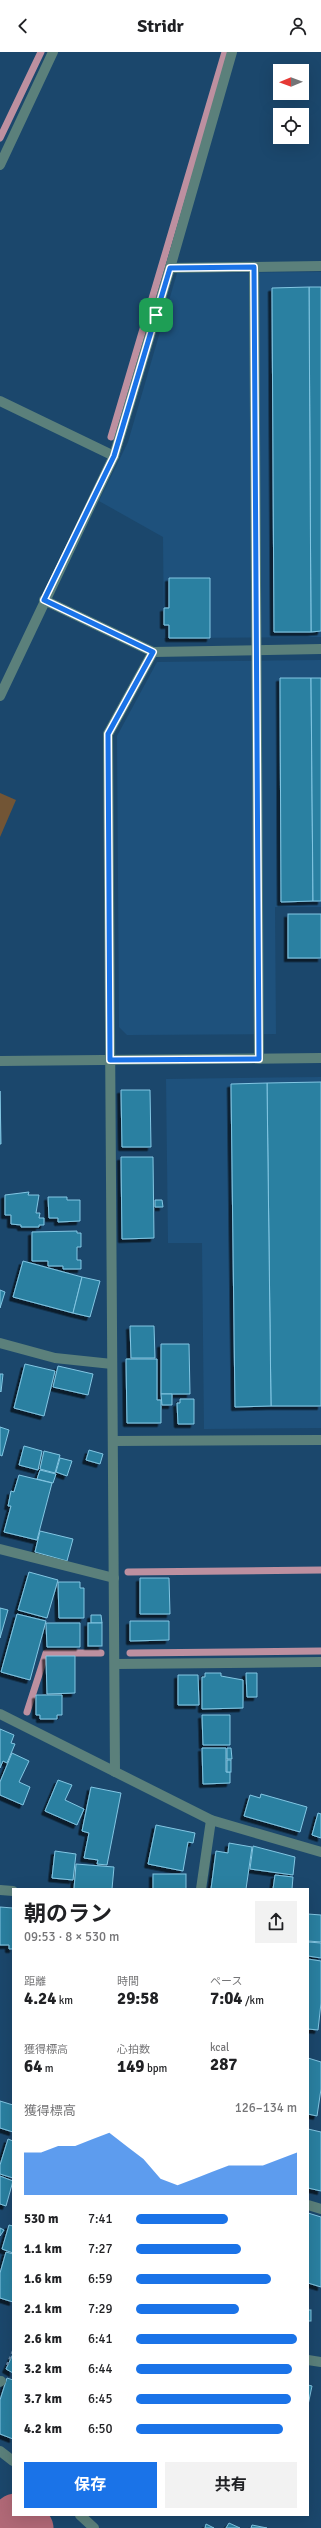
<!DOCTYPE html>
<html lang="ja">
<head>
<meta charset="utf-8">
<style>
	:root { --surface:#fff; --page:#f2f2f2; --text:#202124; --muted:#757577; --accent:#1a73e8 }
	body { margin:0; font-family:Signika,"Noto Sans JP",sans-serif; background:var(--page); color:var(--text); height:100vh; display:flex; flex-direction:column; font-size:15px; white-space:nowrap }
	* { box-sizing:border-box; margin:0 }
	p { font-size:13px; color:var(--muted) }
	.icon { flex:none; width:22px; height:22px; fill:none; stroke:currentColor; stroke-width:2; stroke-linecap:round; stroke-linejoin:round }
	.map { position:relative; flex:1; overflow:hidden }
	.sheet { position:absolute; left:12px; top:1836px; width:297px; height:628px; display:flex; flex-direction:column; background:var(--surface); border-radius:0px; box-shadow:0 4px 16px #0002 }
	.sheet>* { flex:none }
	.needle { width:26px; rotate:269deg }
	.buttons { position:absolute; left:273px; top:12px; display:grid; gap:8px }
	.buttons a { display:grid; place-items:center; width:36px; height:36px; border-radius:0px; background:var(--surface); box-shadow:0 4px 16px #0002; font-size:20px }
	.pin { position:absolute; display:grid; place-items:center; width:34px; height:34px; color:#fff; margin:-17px; border-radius:8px; box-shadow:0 2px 6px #0006 }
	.round { display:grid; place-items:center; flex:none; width:42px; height:42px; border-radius:0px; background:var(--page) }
	.head { display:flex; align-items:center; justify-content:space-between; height:68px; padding:0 12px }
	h1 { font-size:22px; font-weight:700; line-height:30px }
	.figures { display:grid; grid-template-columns:repeat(3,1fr); gap:6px; height:68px; padding:4px 12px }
	.figures div { display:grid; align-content:center }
	.figures b { font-size:17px; font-weight:700 }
	.figures small { font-size:11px; font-weight:400 }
	.figures p { font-size:11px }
	.chart { height:112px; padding:8px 12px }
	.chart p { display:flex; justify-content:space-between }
	.chart svg { width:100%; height:72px; margin-top:4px; fill:var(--accent); opacity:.7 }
	.button { display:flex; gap:8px; margin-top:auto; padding:8px 12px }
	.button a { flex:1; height:46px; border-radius:0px; background:var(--accent); color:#fff; font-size:16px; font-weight:700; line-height:46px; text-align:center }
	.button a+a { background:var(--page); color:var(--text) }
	ul { padding:0 12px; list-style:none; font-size:13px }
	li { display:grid; grid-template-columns:64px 48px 1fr; align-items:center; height:30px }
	li i { height:10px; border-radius:5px; background:var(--accent) }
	header { display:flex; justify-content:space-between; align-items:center; height:52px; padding:0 12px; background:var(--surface); font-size:18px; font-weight:700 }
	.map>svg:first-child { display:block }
	.built { fill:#1e517c }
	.green { fill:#725535 }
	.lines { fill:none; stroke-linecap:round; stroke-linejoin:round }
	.stream { stroke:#bd90a0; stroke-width:7 }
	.river { stroke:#b16977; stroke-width:43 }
	.building { fill:#2b80a1; stroke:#82c6e3; filter:url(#shadow) }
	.path { stroke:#6688a6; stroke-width:2.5; stroke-dasharray:3 3; stroke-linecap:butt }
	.minor { stroke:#5b807b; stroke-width:10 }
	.route-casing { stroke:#fff; stroke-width:8 }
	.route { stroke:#1a73e8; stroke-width:5 }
</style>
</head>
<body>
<header><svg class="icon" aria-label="back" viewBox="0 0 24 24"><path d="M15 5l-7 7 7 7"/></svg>Stridr<svg class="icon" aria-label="person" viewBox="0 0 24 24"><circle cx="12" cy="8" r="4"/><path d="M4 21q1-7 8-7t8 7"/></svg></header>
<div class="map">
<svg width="321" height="2476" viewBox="0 0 321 2476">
	<defs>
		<filter id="shadow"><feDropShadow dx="-3.5" dy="3.5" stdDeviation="0" flood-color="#0009"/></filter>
	</defs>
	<rect width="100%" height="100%" fill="#1b476c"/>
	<g class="built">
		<polygon points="321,220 321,585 164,586 163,485 99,449 128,390 177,221"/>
		<polygon points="321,608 321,855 275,855 276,982 127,983 119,975 117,684 157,610"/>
		<polygon points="321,1025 321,1376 204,1377 202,1191 168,1191 166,1027"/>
	</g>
	<polygon class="green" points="0,741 16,748 0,785"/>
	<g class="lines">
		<g class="stream">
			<polyline points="0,86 41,0"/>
			<polyline points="111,385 225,0"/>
			<polyline points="128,1520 321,1518"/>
			<polyline points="130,1601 321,1599"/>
			<polyline points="27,1660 46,1601 101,1601"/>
		</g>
		<polyline class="river" points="15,2463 32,2476"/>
	</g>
	<g class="building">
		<polygon points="309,235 321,235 321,579 311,580"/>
		<polygon points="309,235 311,580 274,580 272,236"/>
		<polygon points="169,526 210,526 210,586 169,586 169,573 164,573 164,556 169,556"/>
		<polygon points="280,626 311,626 313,849 281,850"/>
		<polygon points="311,626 321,626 321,849 313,849"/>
		<rect x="288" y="862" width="33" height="44"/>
		<polygon points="321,1030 321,1354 271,1354 267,1031"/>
		<polygon points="267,1031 271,1354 235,1355 231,1032"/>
		<polygon points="121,1038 150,1038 151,1095 122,1095"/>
		<polygon points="0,1039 1,1092 0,1092"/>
		<polygon points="121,1105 153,1105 154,1186 122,1187"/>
		<polygon points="29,1140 28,1143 39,1143 36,1161 40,1161 39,1166 44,1166 44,1173 39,1173 39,1175 21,1175 21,1173 11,1172 11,1163 5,1163 5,1143"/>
		<polygon points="48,1145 67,1145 67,1148 80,1148 80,1169 58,1170 58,1166 49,1166"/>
		<polygon points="155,1148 162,1148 163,1155 155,1155"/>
		<polygon points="77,1179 77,1181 81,1181 81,1195 77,1195 77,1208 81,1208 81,1217 63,1217 63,1214 48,1214 48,1209 32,1209 32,1180"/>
		<polygon points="23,1209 82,1225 73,1261 13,1245"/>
		<polygon points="82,1225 100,1229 90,1265 73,1261"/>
		<polygon points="0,1238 5,1240 0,1256"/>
		<polygon points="130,1274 154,1274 155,1306 131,1306"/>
		<polygon points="161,1292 189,1292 190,1342 161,1342"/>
		<polygon points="126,1307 157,1307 157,1348 161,1348 161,1371 127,1371"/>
		<polygon points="25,1312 55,1319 44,1364 14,1356"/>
		<polygon points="58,1314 93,1322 88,1343 53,1335"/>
		<polygon points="0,1322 3,1322 1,1340 0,1339"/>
		<polygon points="161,1342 172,1342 172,1353 162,1353"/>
		<polygon points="180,1347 194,1347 194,1372 178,1372 177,1351 180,1351"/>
		<polygon points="0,1375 9,1378 2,1404 0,1403"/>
		<polygon points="24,1394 42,1399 38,1418 19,1413"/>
		<polygon points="89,1398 103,1402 100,1412 86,1408"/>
		<polygon points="44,1399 60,1403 55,1421 40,1417"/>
		<polygon points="60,1406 72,1409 67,1424 56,1420"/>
		<polygon points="40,1418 56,1422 53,1431 37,1427"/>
		<polygon points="19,1423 52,1431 37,1488 4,1480 11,1454 8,1454 11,1439 14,1440"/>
		<polygon points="40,1479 73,1487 67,1509 35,1500"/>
		<polygon points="29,1520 58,1528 47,1566 18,1558"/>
		<polygon points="140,1526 169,1526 170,1562 140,1562"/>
		<polygon points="58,1530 80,1530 80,1536 84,1536 84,1566 59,1566"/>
		<polygon points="0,1556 8,1558 0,1586"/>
		<polygon points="17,1562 46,1569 30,1628 1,1620"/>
		<polygon points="91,1563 101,1563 102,1571 91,1571"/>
		<polygon points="130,1569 169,1569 169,1588 130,1589"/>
		<polygon points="46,1571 80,1571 80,1595 47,1595"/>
		<rect x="88" y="1571" width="14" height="23"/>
		<polygon points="46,1604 75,1604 75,1641 47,1642"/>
		<polygon points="205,1621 221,1621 221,1624 243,1628 243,1656 202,1657 202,1625 205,1625"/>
		<polygon points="246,1621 257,1621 257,1645 247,1645"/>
		<polygon points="178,1623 198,1623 199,1653 178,1653"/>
		<polygon points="36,1643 62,1643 62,1663 57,1663 57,1667 40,1667 40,1663 36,1663"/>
		<polygon points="202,1663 230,1663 230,1693 203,1693"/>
		<polygon points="0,1677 14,1683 11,1691 15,1692 7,1711 3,1709 0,1716"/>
		<polygon points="202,1696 226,1696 226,1720 230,1720 230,1731 203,1732"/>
		<polygon points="227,1696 231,1696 232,1707 227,1707"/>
		<polygon points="12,1701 29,1709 19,1730 30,1735 23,1753 0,1743 0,1730"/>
		<rect x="227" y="1708" width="4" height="12"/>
		<polygon points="58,1728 72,1733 65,1748 84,1757 77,1773 45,1759"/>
		<polygon points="91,1735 121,1741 107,1813 97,1812 98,1808 84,1806 89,1781 82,1779"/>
		<polygon points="261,1742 307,1755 300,1780 244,1764 250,1743 260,1746"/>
		<polygon points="318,1761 321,1762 321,1786 312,1783"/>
		<polygon points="156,1773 195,1781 193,1791 188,1790 183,1819 148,1812"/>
		<polygon points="229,1791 252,1795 246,1837 211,1837 216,1799 228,1801"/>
		<polygon points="253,1794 295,1805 293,1823 250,1817"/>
		<polygon points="55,1799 76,1802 73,1828 52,1826"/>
		<polygon points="76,1812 114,1815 112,1837 74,1837"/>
		<rect x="153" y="1822" width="33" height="15"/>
		<polygon points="275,1823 293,1825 292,1837 273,1837"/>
		<polygon points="0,1855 13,1856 13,1897 9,1897 9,1893 0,1893"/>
		<polygon points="308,1862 321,1863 321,1890 308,1889"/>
		<polygon points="308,1890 321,1891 321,1906 308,1904"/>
		<polygon points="308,1907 321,1909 321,1951 318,1978 308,1977"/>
		<polygon points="308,2006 321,2010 321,2037 317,2064 308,2062"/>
		<polygon points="0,2049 13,2053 13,2080 0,2076"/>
		<polygon points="308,2077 321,2080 321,2139 308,2136"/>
		<polygon points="8,2087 13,2089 13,2126 0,2122 0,2113"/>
		<polygon points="0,2124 13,2129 6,2154 0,2152"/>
		<polygon points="308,2161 321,2165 321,2235 308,2231"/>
		<polygon points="9,2173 13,2174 13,2201 2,2197"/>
		<polygon points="0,2176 4,2178 0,2184"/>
		<polygon points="6,2200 13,2202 13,2250 0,2246 0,2221"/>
		<rect x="308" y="2258" width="3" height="11"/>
		<polygon points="13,2302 13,2321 6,2317"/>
		<polygon points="7,2326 13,2328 13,2387 0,2382 0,2348"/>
		<polygon points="308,2333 312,2334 308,2353"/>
		<polygon points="229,2471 240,2476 226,2476"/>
		<polygon points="206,2472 214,2476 205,2476"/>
		<polygon points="252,2473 267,2476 251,2476"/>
	</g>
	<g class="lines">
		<polyline class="path" points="7,2313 13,2299"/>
		<g class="minor">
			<polyline points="0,113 53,0"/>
			<polyline points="254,215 259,1007"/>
			<polyline points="170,216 232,0"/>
			<polyline points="0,349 114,404"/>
			<polyline points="44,548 153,600"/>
			<polyline points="0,644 114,404 170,216 321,214"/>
			<polyline points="0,1009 321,1006"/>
			<polyline points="0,1291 55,1306 112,1312"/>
			<polyline points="113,1389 321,1388"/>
			<polyline points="0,1497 114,1526"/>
			<polyline points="115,1612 321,1610"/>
			<polyline points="0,1662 211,1768 321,1800"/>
			<polyline points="115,1720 108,682 153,600 321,597"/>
			<polyline points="201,1837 211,1768"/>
			<polyline points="0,1838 13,1839"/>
			<polyline points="308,2153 321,2157"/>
			<polyline points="308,2308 321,2310"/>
			<polyline points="0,2330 1,2329"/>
			<polyline points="0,2399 13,2409"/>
			<polyline points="80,2463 94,2476"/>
		</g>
	</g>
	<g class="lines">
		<g class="route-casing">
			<polygon id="route" points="254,215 259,1007 110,1008 108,682 153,600 44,548 114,404 170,216"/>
		</g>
		<use href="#route" class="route"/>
	</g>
</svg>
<div class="buttons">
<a><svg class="needle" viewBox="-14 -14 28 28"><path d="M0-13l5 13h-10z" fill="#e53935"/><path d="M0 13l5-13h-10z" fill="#757577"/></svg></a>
<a><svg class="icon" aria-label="locate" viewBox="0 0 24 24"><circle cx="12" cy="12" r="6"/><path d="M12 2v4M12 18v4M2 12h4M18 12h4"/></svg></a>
</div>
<div class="pin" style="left:156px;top:263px;background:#1e9e55"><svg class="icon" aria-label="arrive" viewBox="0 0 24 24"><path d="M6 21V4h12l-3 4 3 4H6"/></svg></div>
<section class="sheet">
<div class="head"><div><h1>朝のラン</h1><p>09:53 · 8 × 530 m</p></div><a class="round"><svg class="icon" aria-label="share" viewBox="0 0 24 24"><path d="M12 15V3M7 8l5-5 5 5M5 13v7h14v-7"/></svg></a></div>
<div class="figures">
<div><p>距離</p><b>4.24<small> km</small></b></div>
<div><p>時間</p><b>29:58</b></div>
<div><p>ペース</p><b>7:04<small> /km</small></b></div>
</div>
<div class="figures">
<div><p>獲得標高</p><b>64<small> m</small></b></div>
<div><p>心拍数</p><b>149<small> bpm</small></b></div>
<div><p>kcal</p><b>287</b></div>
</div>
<div class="chart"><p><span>獲得標高</span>126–134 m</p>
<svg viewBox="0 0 160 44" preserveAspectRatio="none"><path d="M0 44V18L10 18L20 14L30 14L40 10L50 6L60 14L70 22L80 34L90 38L100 34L110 30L120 26L130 26L140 26L150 22L160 18V44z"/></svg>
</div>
<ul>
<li><b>530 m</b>7:41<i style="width:57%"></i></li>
<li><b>1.1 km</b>7:27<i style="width:65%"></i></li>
<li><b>1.6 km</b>6:59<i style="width:84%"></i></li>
<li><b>2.1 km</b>7:29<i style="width:64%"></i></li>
<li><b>2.6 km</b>6:41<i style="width:100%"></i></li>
<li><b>3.2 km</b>6:44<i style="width:97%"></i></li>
<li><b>3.7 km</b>6:45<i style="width:96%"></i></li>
<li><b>4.2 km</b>6:50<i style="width:91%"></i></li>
</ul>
<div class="button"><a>保存</a><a>共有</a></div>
</section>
</div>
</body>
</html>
